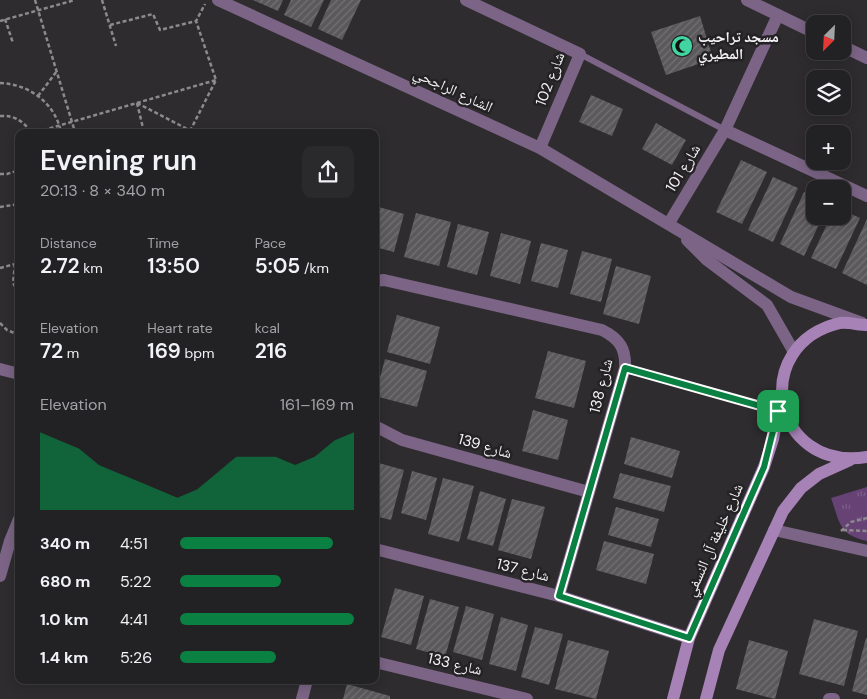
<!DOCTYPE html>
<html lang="en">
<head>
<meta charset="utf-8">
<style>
	:root { --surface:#222123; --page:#2a292b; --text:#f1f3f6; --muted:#a2a3a6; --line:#3f3e41; --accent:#0b8043 }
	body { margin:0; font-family:"DM Sans","Noto Naskh Arabic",sans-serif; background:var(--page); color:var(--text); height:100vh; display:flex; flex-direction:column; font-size:19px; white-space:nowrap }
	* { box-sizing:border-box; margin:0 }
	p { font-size:16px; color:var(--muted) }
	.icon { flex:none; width:28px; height:28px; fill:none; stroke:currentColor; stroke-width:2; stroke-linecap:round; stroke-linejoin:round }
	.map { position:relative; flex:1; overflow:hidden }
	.panel { position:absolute; left:15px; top:129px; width:364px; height:555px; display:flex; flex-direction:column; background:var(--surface); border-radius:10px; box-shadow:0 2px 12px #0003,0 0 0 1px var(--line) }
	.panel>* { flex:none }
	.needle { width:32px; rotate:204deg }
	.tools { position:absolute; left:806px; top:15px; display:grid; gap:10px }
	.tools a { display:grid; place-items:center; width:45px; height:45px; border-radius:10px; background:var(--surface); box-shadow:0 2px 12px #0003,0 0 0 1px var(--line); font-size:25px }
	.pin { position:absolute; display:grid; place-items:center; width:42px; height:42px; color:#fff; margin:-21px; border-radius:10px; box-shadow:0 2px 8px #0006 }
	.round { display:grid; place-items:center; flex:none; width:52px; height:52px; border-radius:10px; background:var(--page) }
	.overview { display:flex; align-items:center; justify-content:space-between; height:85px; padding:0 25px }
	h1 { font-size:28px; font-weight:600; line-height:38px }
	.figures { display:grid; grid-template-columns:repeat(3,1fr); gap:8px; height:85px; padding:5px 25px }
	.figures div { display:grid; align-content:center }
	.figures b { font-size:21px; font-weight:600 }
	.figures small { font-size:14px; font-weight:400 }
	.figures p { font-size:14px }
	.chart { height:140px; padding:10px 25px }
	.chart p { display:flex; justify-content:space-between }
	.chart svg { width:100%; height:90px; margin-top:5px; fill:var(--accent); opacity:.7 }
	ul { padding:0 25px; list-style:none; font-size:16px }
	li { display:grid; grid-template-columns:80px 60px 1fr; align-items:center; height:38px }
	li i { height:12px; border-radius:6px; background:var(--accent) }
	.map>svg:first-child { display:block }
	.park { fill:url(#park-tufts) }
	.building { fill:url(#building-hatch) }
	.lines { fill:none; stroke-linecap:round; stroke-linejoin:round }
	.path { stroke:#8c8a8d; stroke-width:2.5; stroke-dasharray:4 2.5; stroke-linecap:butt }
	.lane { stroke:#7b6485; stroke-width:6 }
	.street { stroke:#7b6485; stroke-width:12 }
	.secondary { stroke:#a782b7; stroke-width:12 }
	.route-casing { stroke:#fff; stroke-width:10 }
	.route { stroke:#0b8043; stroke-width:6 }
	.labels { text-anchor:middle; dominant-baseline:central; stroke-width:5; stroke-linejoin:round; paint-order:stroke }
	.poi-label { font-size:15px; font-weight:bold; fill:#f4f2f5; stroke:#242225; text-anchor:start }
	.street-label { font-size:15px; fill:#f4f2f5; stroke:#242225 }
</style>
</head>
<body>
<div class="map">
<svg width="867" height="699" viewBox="0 0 867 699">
	<defs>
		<pattern id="park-tufts" width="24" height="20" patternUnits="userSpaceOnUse" patternTransform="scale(1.25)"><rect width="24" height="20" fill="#664275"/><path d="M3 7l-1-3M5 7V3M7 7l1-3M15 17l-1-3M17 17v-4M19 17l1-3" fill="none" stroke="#7c5e89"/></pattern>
		<pattern id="building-hatch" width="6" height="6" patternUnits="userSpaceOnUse" patternTransform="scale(1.25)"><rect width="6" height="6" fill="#5c595d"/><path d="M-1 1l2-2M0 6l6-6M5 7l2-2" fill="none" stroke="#747175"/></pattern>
	</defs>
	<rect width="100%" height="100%" fill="#2e2c2f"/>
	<path class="park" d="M867,487v54c-28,-6 -27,-18 -36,-43z"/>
	<g class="building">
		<polygon points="253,0 283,0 278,11"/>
		<polygon points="291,0 324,0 311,27 284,15"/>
		<polygon points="331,0 361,0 342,40 318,29"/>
		<polygon points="700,16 713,59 666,75 651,32"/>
		<polygon points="591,95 623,109 612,136 579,122"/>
		<polygon points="656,123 686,140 672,165 642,149"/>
		<polygon points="741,160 767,172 742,224 716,212"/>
		<polygon points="773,177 798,188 773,242 748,230"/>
		<polygon points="804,192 815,198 815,216 823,216 804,256 780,244"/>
		<polygon points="375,206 404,214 394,252 375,247"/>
		<polygon points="842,210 860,218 836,269 811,258 831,216 842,216"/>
		<polygon points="416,213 451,222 439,266 404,257"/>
		<polygon points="867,219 867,285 842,273"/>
		<polygon points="458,224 489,232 477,275 447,267"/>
		<polygon points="501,233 531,241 520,284 490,276"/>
		<polygon points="541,243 568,250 558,288 531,281"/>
		<polygon points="582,251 612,259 601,302 570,294"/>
		<polygon points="616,266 651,276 639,324 603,314"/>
		<polygon points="397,315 440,327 430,364 387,352"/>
		<polygon points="548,351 586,361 574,408 535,398"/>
		<polygon points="385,359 427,371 417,407 375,396"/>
		<polygon points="533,410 568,420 558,460 522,451"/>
		<polygon points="631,437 680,451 672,478 624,464"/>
		<polygon points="375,462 404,470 391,520 375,516"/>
		<polygon points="412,471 437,478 426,520 401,513"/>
		<polygon points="620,473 671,486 664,512 613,498"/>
		<polygon points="443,478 474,486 459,542 428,534"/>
		<polygon points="480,491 506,499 493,546 467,539"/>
		<polygon points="512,499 545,507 531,559 498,550"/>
		<polygon points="616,507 659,519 651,547 608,535"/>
		<polygon points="604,541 654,554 646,584 596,570"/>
		<polygon points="395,588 424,596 411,645 381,637"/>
		<polygon points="430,599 459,607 445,657 416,649"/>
		<polygon points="466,606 494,614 482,660 453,652"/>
		<polygon points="501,617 528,625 516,671 489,664"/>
		<polygon points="814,619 858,631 844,686 799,674"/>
		<polygon points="535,627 563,634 549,685 521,677"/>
		<polygon points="866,638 867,638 867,695 852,691"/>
		<polygon points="568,640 609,651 596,699 555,689"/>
		<polygon points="749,640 788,651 775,699 736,689"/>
		<polygon points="347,684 390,696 390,699 343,699"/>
	</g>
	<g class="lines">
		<g class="path">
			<polyline points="35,0 75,132"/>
			<polyline points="102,0 116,46"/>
			<polyline points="5,19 13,43"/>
			<polyline points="0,21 75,0"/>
			<polyline points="110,25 153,14 160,30 196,21 205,4"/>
			<path d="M0,83c29,1 55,20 61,49"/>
			<polyline points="38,96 57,71"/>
			<polyline points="137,103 193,132"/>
			<polyline points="137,103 144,132"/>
			<path d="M0,116c14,-1 23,5 31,16"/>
			<polyline points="190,131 216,80 196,21"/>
			<polyline points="37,132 216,80"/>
			<polyline points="0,174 7,174 19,170"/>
			<polyline points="15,205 19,216"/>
			<polyline points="0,207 19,204"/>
			<polyline points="15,264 13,283 19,293"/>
			<polyline points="0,268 19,263"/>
			<polyline points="0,323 7,330 19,335"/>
			<polyline points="843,530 867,531"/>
			<polyline points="841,531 851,522 867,518"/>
		</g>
		<g class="lane">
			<polyline points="580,54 725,130"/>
			<polyline points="625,368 778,411"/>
		</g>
		<g class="street">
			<polyline points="218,0 540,148 791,297 862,323"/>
			<polyline points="466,0 580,54 540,148"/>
			<polyline points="747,0 815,33"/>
			<polyline points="842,46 867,58"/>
			<polyline points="725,130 867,196"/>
			<polyline points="669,223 725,130 778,15"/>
			<polyline points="687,240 707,260 767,305 794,352"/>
			<path d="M375,281l9,-1 218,50c18,9 24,19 23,38l-66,228"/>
			<polyline points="0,369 19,374"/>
			<polyline points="375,426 402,440 589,492"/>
			<polyline points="774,530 867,551"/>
			<polyline points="375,549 559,596 689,638"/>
			<polyline points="0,576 10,541 19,519"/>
			<polyline points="375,662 527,699"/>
			<polyline points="302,699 307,680"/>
			<polyline points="829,699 834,699"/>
		</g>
		<g class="secondary">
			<path d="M867,325c-8,0 -19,-3 -27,-2 -91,21 -69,149 27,134"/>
			<polyline points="673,699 689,638 764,467 773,439 782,393"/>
			<polyline points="706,699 719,650 783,511 801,488 819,474 850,460"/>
		</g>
	</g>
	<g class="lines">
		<g class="route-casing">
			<polygon id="route" points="625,368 778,411 764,467 689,638 559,596"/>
		</g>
		<use href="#route" class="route"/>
	</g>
	<defs>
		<g id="mosque-disc" transform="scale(1.125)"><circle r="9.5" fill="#42d4a1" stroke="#242225"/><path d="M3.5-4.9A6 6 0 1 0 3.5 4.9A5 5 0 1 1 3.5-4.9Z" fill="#111"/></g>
	</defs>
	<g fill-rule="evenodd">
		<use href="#mosque-disc" x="682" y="46"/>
	</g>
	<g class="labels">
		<g class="poi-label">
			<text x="698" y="37">مسجد تراحيب<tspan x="698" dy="17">المطيري</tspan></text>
		</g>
		<g class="street-label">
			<text transform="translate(550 79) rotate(-69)">شارع 102</text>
			<text transform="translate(453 90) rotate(25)">الشارع الراجحي</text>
			<text transform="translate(683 168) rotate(-59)">شارع 101</text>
			<text transform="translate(601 386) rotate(-76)">شارع 138</text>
			<text transform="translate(485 446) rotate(16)">شارع 139</text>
			<text transform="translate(714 540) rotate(-66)">شارع خليفة آل النسفي</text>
			<text transform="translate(523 570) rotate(14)">شارع 137</text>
			<text transform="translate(455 664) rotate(13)">شارع 133</text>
		</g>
	</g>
</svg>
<div class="tools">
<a><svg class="needle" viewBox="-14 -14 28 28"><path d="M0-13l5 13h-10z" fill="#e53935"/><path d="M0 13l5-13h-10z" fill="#a2a3a6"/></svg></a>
<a><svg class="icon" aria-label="layers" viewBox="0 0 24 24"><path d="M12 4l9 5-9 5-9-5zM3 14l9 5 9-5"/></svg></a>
<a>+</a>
<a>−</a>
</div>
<div class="pin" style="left:778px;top:411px;background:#1e9e55"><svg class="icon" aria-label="arrive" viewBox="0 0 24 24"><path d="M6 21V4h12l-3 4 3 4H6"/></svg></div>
<section class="panel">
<div class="overview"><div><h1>Evening run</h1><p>20:13 · 8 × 340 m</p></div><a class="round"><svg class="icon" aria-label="share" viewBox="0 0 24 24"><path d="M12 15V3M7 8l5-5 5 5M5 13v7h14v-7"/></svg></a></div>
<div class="figures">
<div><p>Distance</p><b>2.72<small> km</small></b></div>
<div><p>Time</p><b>13:50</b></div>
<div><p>Pace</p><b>5:05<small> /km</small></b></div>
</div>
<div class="figures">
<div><p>Elevation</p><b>72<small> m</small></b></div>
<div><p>Heart rate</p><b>169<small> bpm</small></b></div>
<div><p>kcal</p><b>216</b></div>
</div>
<div class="chart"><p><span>Elevation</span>161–169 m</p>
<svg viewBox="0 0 160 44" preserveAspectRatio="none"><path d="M0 44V6L10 10L20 14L30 22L40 26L50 30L60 34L70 38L80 34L90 26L100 18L110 18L120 18L130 22L140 18L150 10L160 6V44z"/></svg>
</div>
<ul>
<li><b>340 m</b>4:51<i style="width:88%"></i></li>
<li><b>680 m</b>5:22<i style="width:58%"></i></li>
<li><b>1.0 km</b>4:41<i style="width:100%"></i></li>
<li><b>1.4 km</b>5:26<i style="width:55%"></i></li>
</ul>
</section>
</div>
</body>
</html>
